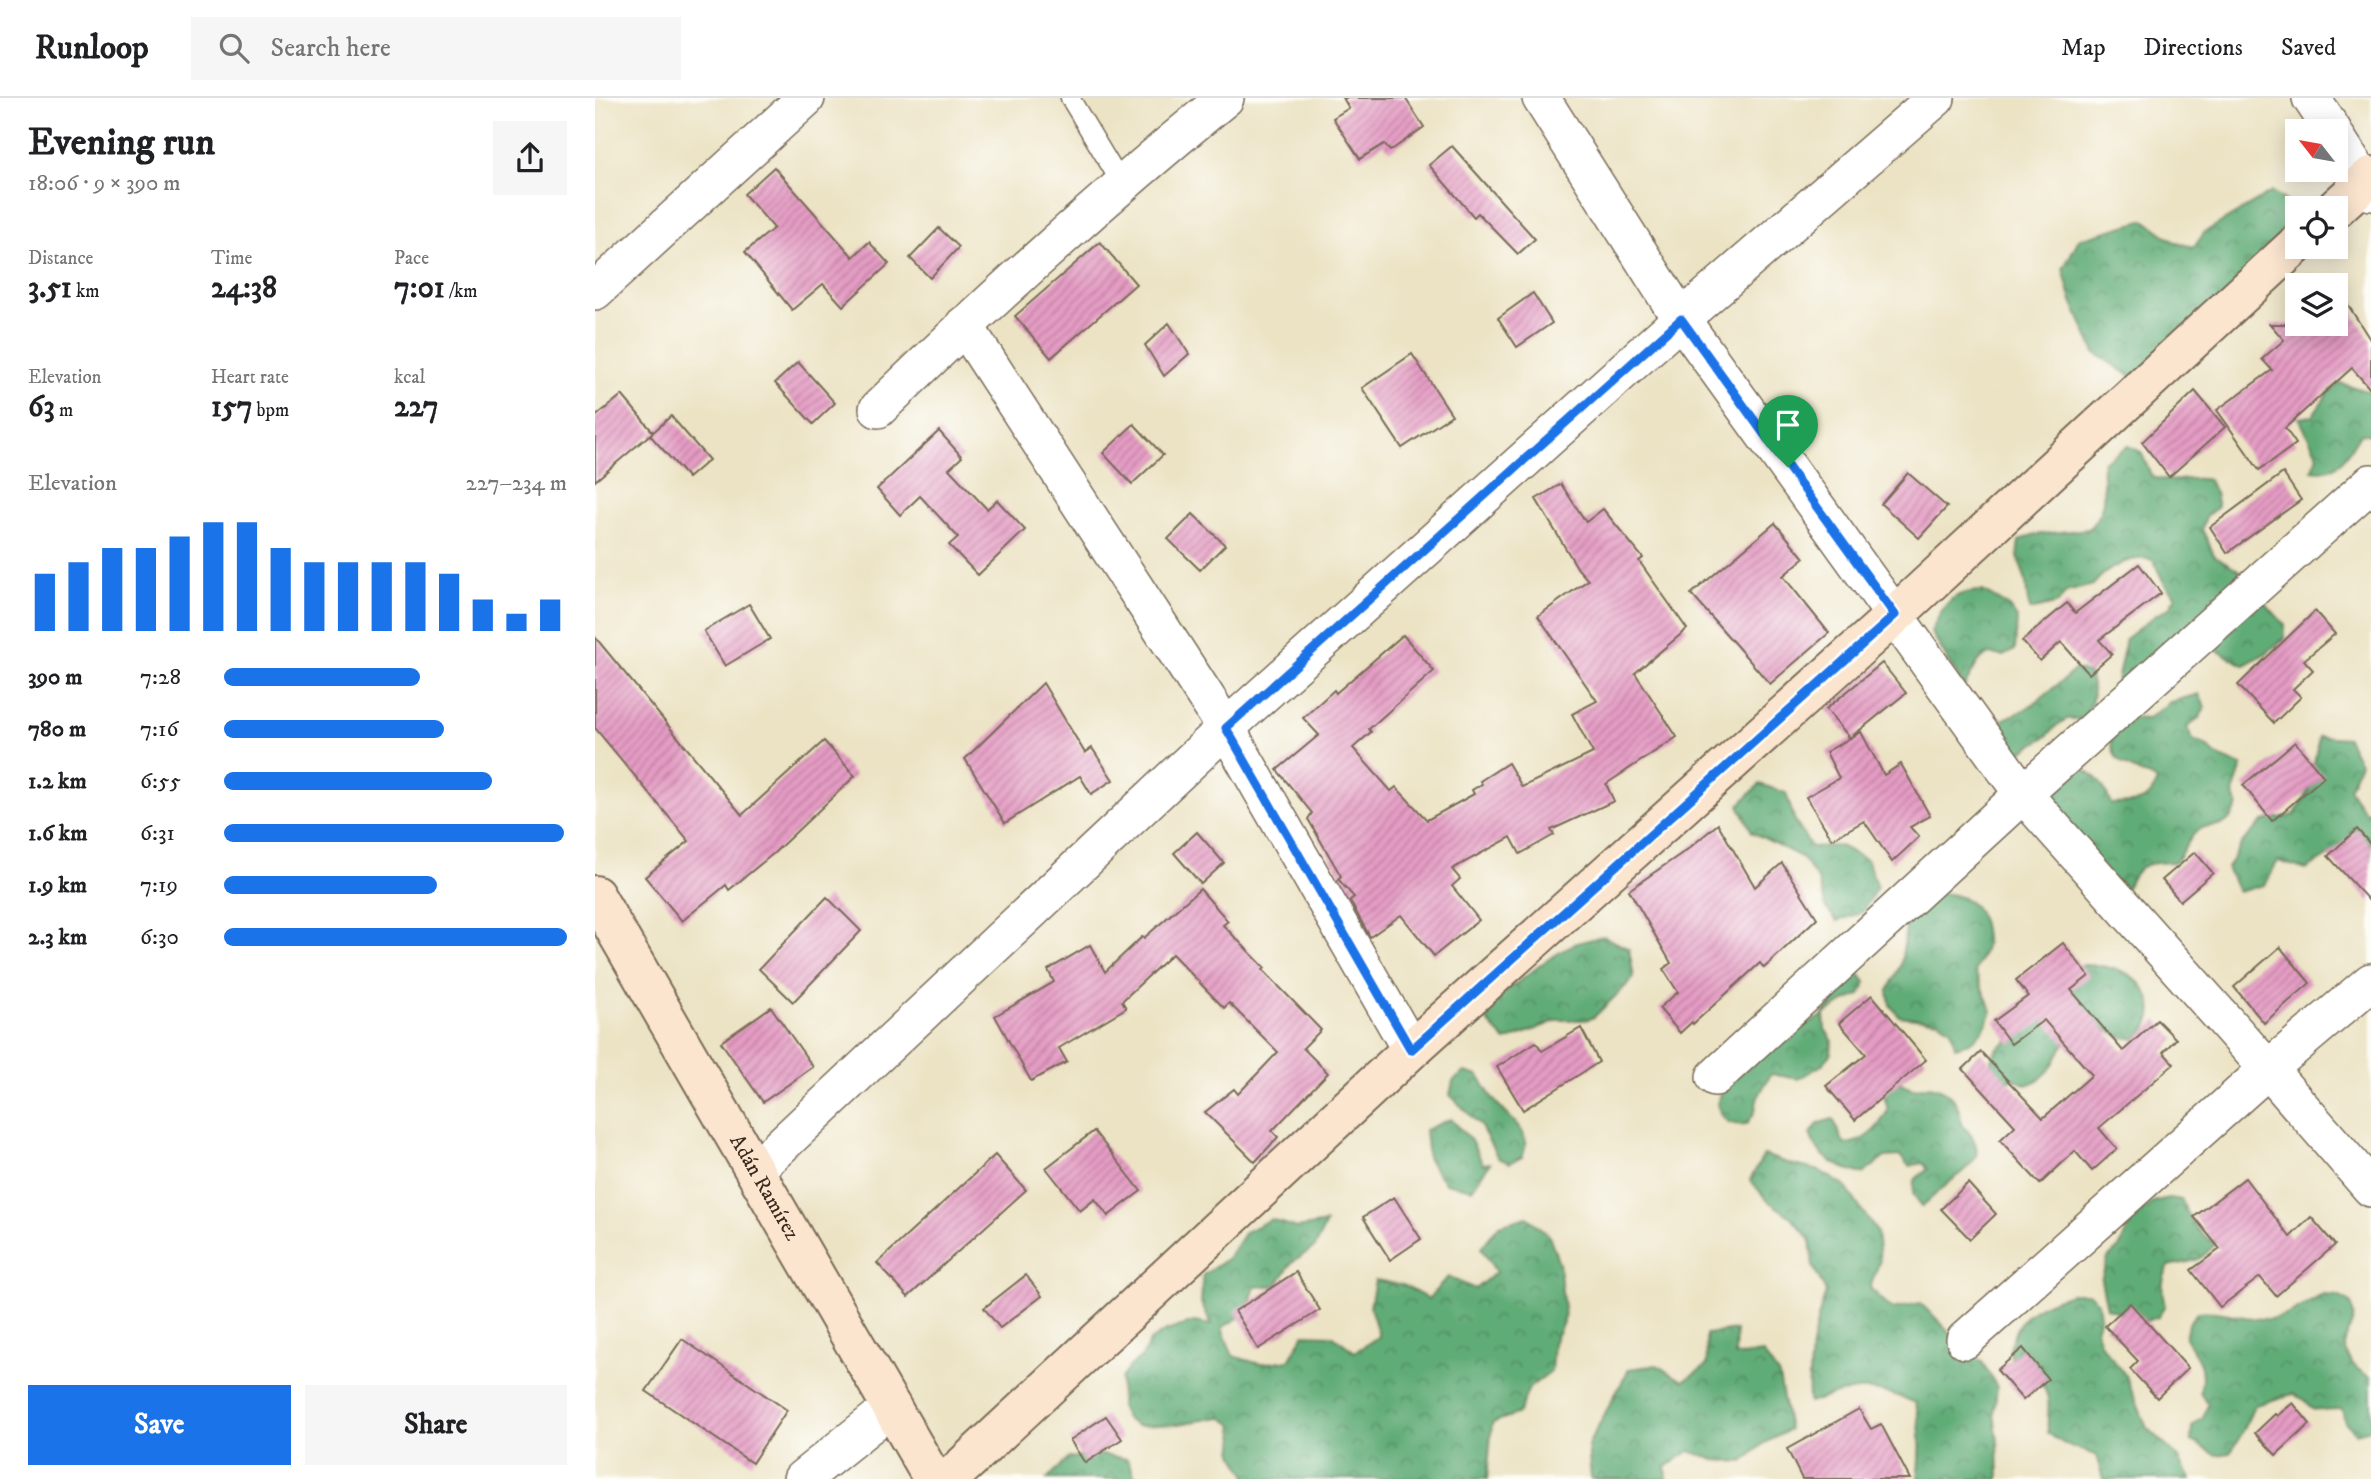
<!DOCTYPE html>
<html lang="en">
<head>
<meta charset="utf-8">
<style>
	:root { --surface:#fff; --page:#f6f6f6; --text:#202124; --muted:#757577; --line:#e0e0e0; --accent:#1a73e8 }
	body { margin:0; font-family:"IM FELL DW Pica",serif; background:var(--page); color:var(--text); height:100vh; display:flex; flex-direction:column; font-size:26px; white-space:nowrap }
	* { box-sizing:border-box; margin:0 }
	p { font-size:23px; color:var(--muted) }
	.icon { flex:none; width:38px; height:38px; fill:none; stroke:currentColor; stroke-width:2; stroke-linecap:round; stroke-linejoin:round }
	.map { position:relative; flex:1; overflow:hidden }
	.drawer { display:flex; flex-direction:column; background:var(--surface); width:595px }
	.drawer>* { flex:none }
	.needle { width:46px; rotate:301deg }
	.controls { position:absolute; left:1690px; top:21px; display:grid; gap:14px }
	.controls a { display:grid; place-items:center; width:63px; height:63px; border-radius:0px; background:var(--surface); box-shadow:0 4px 18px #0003; font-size:35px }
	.pin { position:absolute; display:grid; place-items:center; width:60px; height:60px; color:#fff; margin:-72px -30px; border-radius:50% 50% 50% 0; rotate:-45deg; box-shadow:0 0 7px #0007 }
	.pin .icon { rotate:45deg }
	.round { display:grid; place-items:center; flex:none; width:74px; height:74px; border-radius:0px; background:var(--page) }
	.summary { display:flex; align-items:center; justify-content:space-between; height:119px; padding:0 28px }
	h1 { font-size:38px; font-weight:800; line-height:52px }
	.metrics { display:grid; grid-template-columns:repeat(3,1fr); gap:10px; height:119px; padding:7px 28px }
	.metrics div { display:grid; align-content:center }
	.metrics b { font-size:30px; font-weight:800 }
	.metrics small { font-size:19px; font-weight:400 }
	.metrics p { font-size:19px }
	.chart { height:196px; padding:14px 28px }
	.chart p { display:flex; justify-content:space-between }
	.chart svg { width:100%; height:126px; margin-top:7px; stroke:var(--accent); stroke-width:6 }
	.action { display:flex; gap:14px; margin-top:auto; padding:14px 28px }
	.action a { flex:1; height:80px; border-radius:0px; background:var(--accent); color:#fff; font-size:28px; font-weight:800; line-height:80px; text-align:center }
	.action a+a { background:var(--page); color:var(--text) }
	ul { padding:0 28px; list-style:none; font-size:23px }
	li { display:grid; grid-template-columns:112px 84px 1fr; align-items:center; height:52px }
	li i { height:18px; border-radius:9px; background:var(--accent) }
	header { display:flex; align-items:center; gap:42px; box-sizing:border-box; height:98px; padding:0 35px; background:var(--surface); border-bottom:2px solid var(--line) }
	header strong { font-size:33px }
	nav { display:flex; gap:38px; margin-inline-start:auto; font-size:24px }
	.search { width:490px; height:63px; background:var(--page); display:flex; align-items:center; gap:18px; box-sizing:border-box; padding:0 24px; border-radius:0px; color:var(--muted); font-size:26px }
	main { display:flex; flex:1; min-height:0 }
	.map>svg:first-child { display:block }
	.forest { fill:url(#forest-crowns); stroke:#4e6b4a; stroke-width:2 }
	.building { fill:url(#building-hatch) }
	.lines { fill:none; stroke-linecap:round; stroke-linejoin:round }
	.lane-casing { stroke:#796b58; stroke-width:21 }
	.street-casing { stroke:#796b58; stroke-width:40 }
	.secondary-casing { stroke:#796b58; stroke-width:42 }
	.lane { stroke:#fff; stroke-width:18 }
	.street { stroke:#fff; stroke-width:37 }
	.secondary { stroke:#fbe5cf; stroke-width:38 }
	.route-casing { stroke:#fff; stroke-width:14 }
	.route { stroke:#1a73e8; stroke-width:9 }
	.labels { text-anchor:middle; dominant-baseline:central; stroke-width:5; stroke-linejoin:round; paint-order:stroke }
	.street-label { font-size:21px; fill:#3b2a1e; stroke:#fdfcf7 }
</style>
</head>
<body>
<header>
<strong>Runloop</strong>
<div class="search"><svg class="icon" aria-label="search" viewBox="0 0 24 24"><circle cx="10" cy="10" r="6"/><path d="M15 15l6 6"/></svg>Search here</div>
<nav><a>Map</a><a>Directions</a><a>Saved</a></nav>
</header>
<main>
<section class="drawer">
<div class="summary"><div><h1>Evening run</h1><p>18:06 · 9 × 390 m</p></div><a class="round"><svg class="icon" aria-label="share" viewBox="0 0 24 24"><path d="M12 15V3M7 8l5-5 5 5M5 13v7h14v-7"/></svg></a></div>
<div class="metrics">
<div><p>Distance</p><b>3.51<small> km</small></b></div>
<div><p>Time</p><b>24:38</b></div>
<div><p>Pace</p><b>7:01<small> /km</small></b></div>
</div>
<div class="metrics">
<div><p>Elevation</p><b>63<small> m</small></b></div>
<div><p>Heart rate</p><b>157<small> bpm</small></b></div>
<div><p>kcal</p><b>227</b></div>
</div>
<div class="chart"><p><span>Elevation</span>227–234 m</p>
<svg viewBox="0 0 160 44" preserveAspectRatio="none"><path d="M5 44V24M15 44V20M25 44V15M35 44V15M45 44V11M55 44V6M65 44V6M75 44V15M85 44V20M95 44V20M105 44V20M115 44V20M125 44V24M135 44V33M145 44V38M155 44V33"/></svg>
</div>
<ul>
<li><b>390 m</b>7:28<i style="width:57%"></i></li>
<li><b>780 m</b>7:16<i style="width:64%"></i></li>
<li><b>1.2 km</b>6:55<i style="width:78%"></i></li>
<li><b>1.6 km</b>6:31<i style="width:99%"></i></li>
<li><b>1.9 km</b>7:19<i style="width:62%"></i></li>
<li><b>2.3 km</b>6:30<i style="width:100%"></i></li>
</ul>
<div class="action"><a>Save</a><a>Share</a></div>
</section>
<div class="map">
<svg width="1776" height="1381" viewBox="0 0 1776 1381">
	<defs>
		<pattern id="forest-crowns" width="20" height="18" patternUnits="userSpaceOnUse" patternTransform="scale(1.75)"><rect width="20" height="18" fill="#60ac77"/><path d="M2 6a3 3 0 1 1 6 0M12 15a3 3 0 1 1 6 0" fill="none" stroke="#508c61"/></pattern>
		<pattern id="building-hatch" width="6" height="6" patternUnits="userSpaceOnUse" patternTransform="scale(1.75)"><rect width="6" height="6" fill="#e59cc4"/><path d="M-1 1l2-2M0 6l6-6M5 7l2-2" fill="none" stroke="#bb7f9f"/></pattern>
	</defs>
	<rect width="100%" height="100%" fill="#fdfcf7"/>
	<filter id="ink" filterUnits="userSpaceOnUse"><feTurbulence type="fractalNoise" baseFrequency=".0143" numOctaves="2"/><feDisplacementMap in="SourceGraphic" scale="14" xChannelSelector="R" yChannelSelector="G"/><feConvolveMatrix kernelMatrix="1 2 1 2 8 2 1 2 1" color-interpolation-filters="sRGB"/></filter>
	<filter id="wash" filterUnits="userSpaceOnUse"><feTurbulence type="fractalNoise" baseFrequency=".00686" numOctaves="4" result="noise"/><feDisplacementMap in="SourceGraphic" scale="28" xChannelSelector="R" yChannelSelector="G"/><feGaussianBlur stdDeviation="1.57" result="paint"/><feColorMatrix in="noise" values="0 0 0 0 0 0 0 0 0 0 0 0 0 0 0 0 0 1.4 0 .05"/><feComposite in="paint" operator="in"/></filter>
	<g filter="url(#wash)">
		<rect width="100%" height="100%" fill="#ece3c4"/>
		<g class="forest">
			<path d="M1677,94c16,9 26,15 26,34l-158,156 -45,-29 -23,-52 -9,-32 16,-30 66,-19 31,23 18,4 11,-15z"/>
			<path d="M1745,285l31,9v43l-10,-2c-15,20 -19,42 -49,37l6,-14 -19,-38 13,-2 16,-23z"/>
			<path d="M1533,348l13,6 11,25c22,8 36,-2 57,3l6,13 3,14 -12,9 -4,13 12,26 26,16 7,12 38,42v15l-7,3 -10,9 -24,13 -37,-20 -89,50 -1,-14 9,-43 30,-23 13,-7 7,-12 -11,-11 -12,-25c-22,-5 -47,8 -60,25l-27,7 -8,11 -27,7c-6,-12 -3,-16 -5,-28 -4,-18 -11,-21 -7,-41l13,-6 57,-6c22,-26 12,-38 14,-67z"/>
			<path d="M1388,493l25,15 9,12 -2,32 -12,6 -15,-2 -10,8 -14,25 -33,-55c14,-28 17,-40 52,-41z"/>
			<path d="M1481,571l13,5c6,17 5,31 -7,45h-15l-11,7 -9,10 -37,23 -18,-33c11,-8 24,-11 35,-18 17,-11 33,-26 49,-39z"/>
			<path d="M1604,596l6,13 -6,12 -12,8 5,13 13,5 11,10 26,11 -9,27 5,13c-15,32 -30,11 -44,28 -8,8 -12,20 -19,28 -39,1 -34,3 -54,33l-85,-88 38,-41c22,6 29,18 37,38 24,-2 37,3 46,-23 -23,-14 -46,-13 -46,-44l22,-19 14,1 23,-17z"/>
			<polygon points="1724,638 1752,640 1765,665 1754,691 1769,713 1776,714 1776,761 1755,744 1711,772 1683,763 1669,787 1643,794 1632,770 1647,745 1668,723 1699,717 1714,693"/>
			<polygon points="1165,686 1191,695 1200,723 1216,749 1245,748 1272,762 1282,789 1268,814 1242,823 1231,810 1223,782 1206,759 1157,734 1144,707"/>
			<path d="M1341,795c26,0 43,9 48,36 0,4 2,12 1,17 -1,8 -7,17 -10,26l17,39c-7,20 -15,31 -37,36l-4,-18 -12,-8 -40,-5 -9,-11 -2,-14 13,-27 6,-43z"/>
			<polygon points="1008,838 1034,851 1039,880 999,919 990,922 963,922 911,943 891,922 906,897 952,862 979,846"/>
			<path d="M1490,867c13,0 26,2 39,7 29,14 39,48 11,67l-14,-2 -24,-11c-8,3 -20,5 -26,11 -20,18 -13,38 -45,48l-11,-6 -14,3 -21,-6 12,-16 4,-11 23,-17 52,-65z"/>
			<path d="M1262,874l9,10 -6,13 -13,5 -23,15 1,14 7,11 -1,14 -9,11 -24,14 -27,-5 -14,25 -2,13 -8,12c-19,2 -24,-3 -30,-20l11,-28 41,-32 52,-27 11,-14 12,-25z"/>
			<path d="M870,974l14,4c6,12 13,23 23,33 15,16 30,24 20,48l-12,6 -12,-5 -18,-33 -30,-30 3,-14z"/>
			<path d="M1293,977c7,4 16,11 24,13 6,1 12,-2 17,-2 22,3 31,18 32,38 35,33 4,43 -18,64 -8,6 -13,12 -21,18l-9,-12 1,-14 14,-11 -5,-6 -14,3 -9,-10 -15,1 -22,17c-24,-6 -45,-15 -53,-40l9,-11 14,-4 11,25c21,-1 35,-16 44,-34l-6,-23z"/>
			<polygon points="856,1021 875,1041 888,1066 895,1065 877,1091 850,1085 833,1062 830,1032"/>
			<path d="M1169,1057l26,9 30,7 25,15 32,46 3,28 -10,28 22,21 28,-6 21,20 18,23 23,16 15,25 -3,27 4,27 1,38h-81c4,-26 3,-50 -2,-76 -46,-19 -60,-16 -107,0 -2,-40 4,-73 17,-111l-13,-26 -3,-27 -19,-22 -23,-16 -18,-21z"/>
			<path d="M1573,1100l14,2c8,20 13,32 33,43 -16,22 -23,17 -46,23 -8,15 -8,24 -4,40l-7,11 -12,4 -39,-13 -6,-28 7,-22 11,-10 12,-26 10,-10 12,-10z"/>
			<polygon points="932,1119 954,1137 964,1165 970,1220 958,1245 956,1273 934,1290 924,1315 897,1325 892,1381 650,1381 652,1378 638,1355 640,1340 637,1326 626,1319 584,1326 543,1328 531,1321 525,1308 526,1280 535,1268 547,1259 555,1243 571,1233 599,1224 617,1227 606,1205 608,1177 633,1160 650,1134 676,1121 702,1130 731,1125 720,1149 697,1164 682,1187 660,1189 651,1215 627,1230 638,1258 665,1266 694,1262 709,1236 737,1237 760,1254 784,1238 775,1209 780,1182 808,1187 833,1201 853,1179 880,1191 901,1174 886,1150 904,1127"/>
			<path d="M1478,1195h15l10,9 2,15 -4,13 4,13 26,33 21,52 31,29 12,22h-87l-7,-24c-20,-8 -30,-7 -48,-22 -2,-14 4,-31 -3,-43 -6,-13 -25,-17 -32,-29 -4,-6 -3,-15 -1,-21 9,-30 34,-38 61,-47z"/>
			<path d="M1728,1197l15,1 13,7c7,23 -3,20 -6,39 -2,16 13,29 26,36v51l-15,4 -11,-11 -3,-13 -28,1 -9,-10 -12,-6 -38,11c-10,18 -11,30 -25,48l-14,2 -25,-14 1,-14 11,-9 5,-14 -8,-12c6,-25 -2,-33 -15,-54l3,-14 9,-12c25,-3 46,8 71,7 20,-1 37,-15 55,-24z"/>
			<polygon points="1141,1232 1140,1258 1168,1255 1184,1278 1194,1332 1168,1346 1148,1364 1120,1362 1094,1353 1071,1369 1072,1381 996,1381 993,1347 1034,1271 1062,1267 1088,1283 1112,1267 1111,1236"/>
			<polygon points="502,1356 532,1361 541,1381 452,1381 474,1360"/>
		</g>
		<g id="blocks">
			<g class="building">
				<polygon points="748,0 810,0 829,29 795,53 789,46 765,61 738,20 754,10"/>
				<polygon points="857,48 940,141 923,156 883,115 879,119 834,67"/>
				<polygon points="179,69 258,159 274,144 294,166 248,208 228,186 197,212 150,154 179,130 149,96"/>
				<polygon points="344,130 364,149 335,180 315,160"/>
				<polygon points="505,144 541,186 456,260 420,218"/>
				<polygon points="1741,188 1776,243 1776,292 1757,270 1690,330 1701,346 1664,372 1622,312 1677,272 1667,261 1689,242 1675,226 1741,226"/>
				<polygon points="938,195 957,225 922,249 903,220"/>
				<polygon points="574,225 594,256 569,278 550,247"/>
				<polygon points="817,256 857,317 807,350 767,290"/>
				<polygon points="203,264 240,305 218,326 180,285"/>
				<polygon points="1600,293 1630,329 1574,379 1547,344"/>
				<polygon points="27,297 58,334 0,383 0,319"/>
				<polygon points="76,318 114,362 93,380 55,337"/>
				<polygon points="539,326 568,357 537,386 508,355"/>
				<polygon points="344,333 367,359 354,371 392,411 402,402 430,432 383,477 354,447 363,439 325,398 305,417 282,391"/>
				<polygon points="1313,375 1352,409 1324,440 1286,406"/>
				<polygon points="1688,375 1706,402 1632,455 1615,429"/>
				<polygon points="966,386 991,424 1008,411 1048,460 1044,463 1092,531 1040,575 1082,639 1011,686 1019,703 956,732 959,737 925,756 916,739 857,771 865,781 857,788 884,822 839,858 806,817 775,839 756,805 755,802 759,799 743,781 746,778 713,721 717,715 682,672 724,637 708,620 739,592 741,595 808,537 839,573 774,631 776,634 758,650 796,693 801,689 832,722 879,696 877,692 887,686 885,683 913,665 927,689 998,655 977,616 1002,603 943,518 993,482 983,471 941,401"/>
				<polygon points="598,416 630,447 605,472 573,441"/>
				<polygon points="1180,425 1209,460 1188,478 1234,535 1175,586 1096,496"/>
				<polygon points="1544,466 1566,495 1504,542 1517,556 1494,576 1466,544 1445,563 1427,543 1472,505 1480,515"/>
				<polygon points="154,506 175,541 130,568 109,533"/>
				<polygon points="1720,513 1740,536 1709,562 1718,572 1698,591 1706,599 1679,625 1643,587"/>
				<polygon points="0,539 147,717 229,643 260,678 179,755 134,792 131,787 87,823 50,779 94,743 0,630"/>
				<polygon points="1287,565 1311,595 1255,640 1231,611"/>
				<polygon points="448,585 490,655 497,650 518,682 496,696 485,678 410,725 370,661"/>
				<polygon points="1266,634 1289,677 1306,666 1335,718 1315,729 1324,739 1297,764 1269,723 1237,741 1211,699 1244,680 1231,654"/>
				<polygon points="1700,644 1729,679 1677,723 1648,687"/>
				<polygon points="1123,726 1160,789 1187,765 1222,820 1169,870 1165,865 1098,926 1097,924 1085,935 1064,910 1083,894 1068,871 1076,865 1034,792 1093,751"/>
				<polygon points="1762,731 1776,747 1776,805 1733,758"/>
				<polygon points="602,734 629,765 606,786 579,755"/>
				<polygon points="1600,754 1618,775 1585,803 1567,782"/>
				<polygon points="605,791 633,823 628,827 670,870 668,872 726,932 708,950 733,975 677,1033 683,1039 660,1064 610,1014 639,991 643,996 683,954 634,905 629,910 577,856 527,903 531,910 464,950 472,964 436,983 400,918 459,884 453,872 495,847 510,874 547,839 549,840"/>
				<polygon points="232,799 266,833 198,904 164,871"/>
				<polygon points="1468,845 1494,878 1476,892 1528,953 1562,922 1581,941 1568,954 1579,966 1504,1030 1522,1051 1497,1073 1480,1053 1445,1086 1405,1042 1420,1028 1368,971 1386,954 1448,1020 1497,977 1449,922 1416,946 1399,923 1433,898 1421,882"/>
				<polygon points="1685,849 1715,885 1669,925 1639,889"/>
				<polygon points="1277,897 1331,962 1260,1022 1231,988 1271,956 1244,925"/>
				<polygon points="176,909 218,969 168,1004 126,944"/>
				<polygon points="986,930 1004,964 928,1012 902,969 941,944 947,953"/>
				<polygon points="499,1033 546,1093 513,1118 500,1101 485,1113 451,1070"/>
				<polygon points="400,1057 431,1092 313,1199 282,1165"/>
				<polygon points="1650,1080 1695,1139 1716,1119 1740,1147 1681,1198 1665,1179 1625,1209 1596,1172 1625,1151 1599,1119"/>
				<polygon points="1373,1085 1401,1116 1375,1141 1346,1111"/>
				<polygon points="799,1099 826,1141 795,1162 768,1119"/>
				<polygon points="701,1174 725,1212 663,1251 640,1213"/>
				<polygon points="431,1177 447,1198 405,1230 389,1210"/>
				<polygon points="1535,1205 1593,1270 1562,1300 1535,1271 1543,1263 1510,1228"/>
				<polygon points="87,1241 192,1312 157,1365 51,1293"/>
				<polygon points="1428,1250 1453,1281 1428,1302 1402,1272"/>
				<polygon points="1698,1305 1715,1326 1681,1357 1660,1335 1680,1316 1682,1318"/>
				<polygon points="1264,1311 1276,1331 1286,1326 1315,1381 1207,1381 1192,1351"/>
				<polygon points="511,1318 527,1341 490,1365 475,1342"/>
			</g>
		</g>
	</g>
	<g filter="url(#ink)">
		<use href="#blocks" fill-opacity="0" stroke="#796b58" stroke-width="2"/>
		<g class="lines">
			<g class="lane-casing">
				<polyline id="lane" points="475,0 526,85"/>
			</g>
			<g class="street-casing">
				<g id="street">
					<polyline points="946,0 1086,221 1428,696 1673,971 1776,1090"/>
					<polyline points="1716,0 1738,33"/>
					<polyline points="1741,39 1776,94"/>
					<polyline points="0,193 211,0"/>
					<polyline points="369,227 631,630 816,952"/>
					<path d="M283,311c112,-109 226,-212 347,-311"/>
					<polyline points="1120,979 1428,696 1776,385"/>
					<polyline points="161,1071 631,630 1086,221 1341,0"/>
					<polyline points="1370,1242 1673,971 1776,884"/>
					<polyline points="207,1381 297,1309"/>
				</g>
			</g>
			<g class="secondary-casing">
				<g id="secondary">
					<polyline points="1741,110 1776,78"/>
					<path id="s1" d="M0,797l338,584"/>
					<polyline points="354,1381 816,952 1300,517 1703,145"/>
				</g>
			</g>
			<use href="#lane" class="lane"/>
			<use href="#street" class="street"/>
			<use href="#secondary" class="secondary"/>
		</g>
	</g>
	<g class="lines" filter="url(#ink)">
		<g class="route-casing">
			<polygon id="route" points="1086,221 1300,517 816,952 631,630"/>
		</g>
		<use href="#route" class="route"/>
	</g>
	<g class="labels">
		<g class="street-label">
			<text stroke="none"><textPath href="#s1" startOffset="338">Adán Ramírez</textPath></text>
		</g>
	</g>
</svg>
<div class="controls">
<a><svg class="needle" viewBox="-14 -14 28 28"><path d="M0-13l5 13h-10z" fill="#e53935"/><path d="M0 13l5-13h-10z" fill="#757577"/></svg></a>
<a><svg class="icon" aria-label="locate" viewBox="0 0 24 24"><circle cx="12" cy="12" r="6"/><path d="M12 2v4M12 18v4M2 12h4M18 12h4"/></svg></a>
<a><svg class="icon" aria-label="layers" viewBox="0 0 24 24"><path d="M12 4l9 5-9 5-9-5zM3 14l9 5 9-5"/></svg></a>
</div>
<div class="pin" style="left:1193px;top:369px;background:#1e9e55"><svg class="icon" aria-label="arrive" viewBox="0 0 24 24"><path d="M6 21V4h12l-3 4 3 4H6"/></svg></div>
</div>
</main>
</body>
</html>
